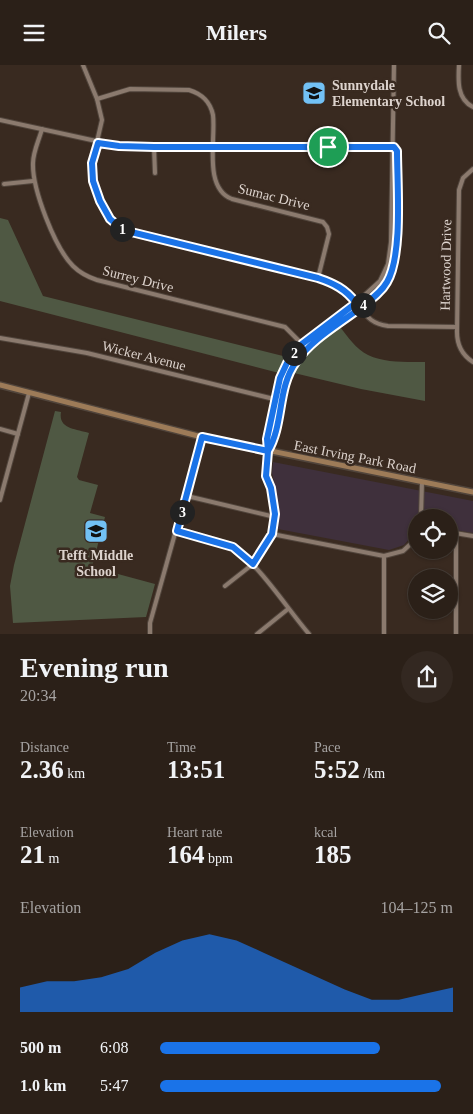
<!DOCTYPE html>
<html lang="en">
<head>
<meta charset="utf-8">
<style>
	:root { --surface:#2b2018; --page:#332821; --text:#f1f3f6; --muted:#a6a3a2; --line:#473e37; --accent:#1a73e8 }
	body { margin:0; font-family:Georgia,serif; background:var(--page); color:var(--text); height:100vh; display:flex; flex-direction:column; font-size:19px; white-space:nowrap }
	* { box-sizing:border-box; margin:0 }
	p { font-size:16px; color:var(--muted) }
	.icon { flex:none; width:28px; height:28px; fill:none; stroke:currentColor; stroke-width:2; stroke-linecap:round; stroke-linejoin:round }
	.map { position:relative; height:569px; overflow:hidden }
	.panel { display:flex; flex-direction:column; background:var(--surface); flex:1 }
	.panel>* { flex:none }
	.tools { position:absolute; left:408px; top:444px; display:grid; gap:10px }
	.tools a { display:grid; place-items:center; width:50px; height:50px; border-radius:50%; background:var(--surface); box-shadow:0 1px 4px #0004,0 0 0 1px var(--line); font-size:25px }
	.pin { position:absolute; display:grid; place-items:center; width:42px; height:42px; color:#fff; margin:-21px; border:2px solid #fff; border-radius:50%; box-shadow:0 1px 5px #0007 }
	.km { position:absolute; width:25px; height:25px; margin:-12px; border-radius:50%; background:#222; color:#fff; font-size:14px; line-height:25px; text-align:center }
	.round { display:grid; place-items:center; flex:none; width:52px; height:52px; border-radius:26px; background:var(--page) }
	.summary { display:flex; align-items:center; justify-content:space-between; height:85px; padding:0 20px }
	h1 { font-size:28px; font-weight:800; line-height:38px }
	.figures { display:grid; grid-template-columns:repeat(3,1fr); gap:8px; height:85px; padding:5px 20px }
	.figures div { display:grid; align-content:center }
	.figures b { font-size:25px; font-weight:800 }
	.figures small { font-size:14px; font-weight:400 }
	.figures p { font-size:14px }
	.chart { height:140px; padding:10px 20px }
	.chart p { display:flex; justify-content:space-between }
	.chart svg { width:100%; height:90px; margin-top:5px; fill:var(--accent); opacity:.7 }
	ul { padding:0 20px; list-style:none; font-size:16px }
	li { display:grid; grid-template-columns:80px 60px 1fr; align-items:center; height:38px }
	li i { height:12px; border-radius:6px; background:var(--accent) }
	header { display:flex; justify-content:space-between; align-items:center; height:65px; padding:0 20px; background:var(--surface); font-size:22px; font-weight:800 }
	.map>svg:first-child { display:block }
	.commercial { fill:#3f303c }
	.green { fill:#4f5843 }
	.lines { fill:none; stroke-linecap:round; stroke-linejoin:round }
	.minor-casing { stroke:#51453c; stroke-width:6 }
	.secondary-casing { stroke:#51453c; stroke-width:8 }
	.minor { stroke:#8b7a6e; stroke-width:4 }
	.secondary { stroke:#9d7b58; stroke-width:5 }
	.route-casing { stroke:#fff; stroke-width:10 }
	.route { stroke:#1a73e8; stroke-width:6 }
	.labels { text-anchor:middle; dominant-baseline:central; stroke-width:5; stroke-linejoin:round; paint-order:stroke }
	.poi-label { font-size:14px; font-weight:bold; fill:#ddd3cd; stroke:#392a20; text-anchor:start }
	.street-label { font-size:14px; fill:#ddd3cd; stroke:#392a20 }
</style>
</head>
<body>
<header><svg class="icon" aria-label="menu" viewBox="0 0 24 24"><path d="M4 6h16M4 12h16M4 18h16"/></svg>Milers<svg class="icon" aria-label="search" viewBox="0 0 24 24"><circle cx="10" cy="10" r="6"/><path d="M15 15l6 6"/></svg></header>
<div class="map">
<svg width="473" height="569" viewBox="0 0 473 569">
	<rect width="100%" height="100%" fill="#392a20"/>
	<polygon class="commercial" points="273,397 473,436 473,468 449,464 449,452 416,452 416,462 415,462 411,472 404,480 389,485 278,464 279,448 278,434 272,408"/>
	<g class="green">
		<polygon points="0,153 8,155 43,231 287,292 279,308 0,236"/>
		<path d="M340,262c8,10 16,22 28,28 17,8 38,7 57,7v39l-64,-12 -67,-16c11,-20 27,-32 46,-46z"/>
		<path d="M55,346l6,1c-3,17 15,17 28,21l-12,44 2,3 19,5 -8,28 15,4 -13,50 63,17 -9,33 -133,6 -3,-37 4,-21z"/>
	</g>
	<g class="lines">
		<g class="minor-casing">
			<g id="minor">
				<path d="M83,0l14,34 5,21 -10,43 1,18 7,20 10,18 13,11 208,52c7,4 14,9 20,15 14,14 15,26 37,29l69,1"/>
				<path d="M459,0c-1,16 -2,34 14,42"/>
				<path d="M97,34l33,-10 59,1c13,4 21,11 24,25 3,24 -10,73 19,84l91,23 4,5 2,7 -11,44"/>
				<polyline points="0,55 119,81 394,82"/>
				<path d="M42,64c-3,11 -9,23 -9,34 -1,26 22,85 40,103 7,7 15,11 24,14l188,47 22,22"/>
				<polyline points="154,82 155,108"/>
				<path d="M473,104l-10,9 -4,12 -2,142c0,13 5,23 16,30"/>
				<polyline points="4,119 33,116"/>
				<polyline points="0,273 87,288 282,336"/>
				<polyline points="0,364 18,369"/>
				<path d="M268,386c13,-22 11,-49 20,-73 12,-34 61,-61 88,-83 24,-23 21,-55 21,-85 0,-20 0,-39 0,-59l-3,-4"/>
				<polyline points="187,431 275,452"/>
				<polyline points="0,435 29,328"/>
				<polyline points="421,452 422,417"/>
				<path d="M177,466l56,16c28,20 53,60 76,87"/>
				<polyline points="449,467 473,471"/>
				<polyline points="272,469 384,491"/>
				<polyline points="225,521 253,499 272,469 275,449 271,423 266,411 268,386 267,374 278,318 284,304 302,279 356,238 380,216 388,199 391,177 394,0"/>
				<polyline points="150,569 150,558 202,372"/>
				<polyline points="257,569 288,544"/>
				<polyline points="384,569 384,491 403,486 416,474"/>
				<polyline points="456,569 456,468"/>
			</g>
		</g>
		<g class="secondary-casing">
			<polyline id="secondary" points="0,320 202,372 473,427"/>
		</g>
		<use href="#minor" class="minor"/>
		<use href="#secondary" class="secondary"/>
	</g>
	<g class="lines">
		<g class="route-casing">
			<path id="route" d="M328,82h-174l-35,-1 -21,-3 -6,20 1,18 7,20 10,18 13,11 195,48c15,5 28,11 38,25l-54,41 -15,19 -7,15 -13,61 1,12 -2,25 5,12 4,26 -3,20 -19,30 -20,-17 -56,-16 25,-94 66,14c16,-27 9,-63 28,-89 16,-23 42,-37 64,-54 9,-7 21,-15 27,-26 16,-27 10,-98 10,-131l-3,-4h-66"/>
		</g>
		<use href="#route" class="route"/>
	</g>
	<defs>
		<g id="school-square" transform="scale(1.25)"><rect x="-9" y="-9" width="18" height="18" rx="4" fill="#72c1f5" stroke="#392a20"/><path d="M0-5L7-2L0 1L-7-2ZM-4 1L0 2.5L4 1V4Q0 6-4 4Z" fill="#111"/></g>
	</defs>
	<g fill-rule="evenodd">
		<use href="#school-square" x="314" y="28"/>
		<use href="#school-square" x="96" y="466"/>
	</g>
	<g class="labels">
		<g class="poi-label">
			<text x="332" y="20">Sunnydale<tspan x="332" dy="16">Elementary School</tspan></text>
			<text x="96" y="490" text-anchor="middle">Tefft Middle<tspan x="96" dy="16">School</tspan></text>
		</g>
		<g class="street-label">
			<text transform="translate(274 132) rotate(14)">Sumac Drive</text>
			<text transform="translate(446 200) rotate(-89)">Hartwood Drive</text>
			<text transform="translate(138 214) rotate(14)">Surrey Drive</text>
			<text transform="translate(144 291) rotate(14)">Wicker Avenue</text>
			<text transform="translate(355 392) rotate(11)">East Irving Park Road</text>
		</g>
	</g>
</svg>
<div class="tools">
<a><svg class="icon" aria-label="locate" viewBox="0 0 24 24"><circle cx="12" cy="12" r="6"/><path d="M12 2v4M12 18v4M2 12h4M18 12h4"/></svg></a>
<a><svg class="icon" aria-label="layers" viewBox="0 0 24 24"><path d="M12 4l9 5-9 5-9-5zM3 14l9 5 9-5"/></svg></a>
</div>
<div class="pin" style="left:328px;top:82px;background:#1e9e55"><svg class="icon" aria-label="arrive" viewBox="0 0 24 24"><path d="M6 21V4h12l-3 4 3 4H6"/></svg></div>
<b class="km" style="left:122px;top:164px">1</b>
<b class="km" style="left:294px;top:288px">2</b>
<b class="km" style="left:182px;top:447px">3</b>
<b class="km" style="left:363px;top:240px">4</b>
</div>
<section class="panel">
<div class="summary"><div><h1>Evening run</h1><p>20:34</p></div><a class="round"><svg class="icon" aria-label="share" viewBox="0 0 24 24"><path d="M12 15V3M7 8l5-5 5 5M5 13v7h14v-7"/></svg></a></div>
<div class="figures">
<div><p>Distance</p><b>2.36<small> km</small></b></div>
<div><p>Time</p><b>13:51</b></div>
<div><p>Pace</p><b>5:52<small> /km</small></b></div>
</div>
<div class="figures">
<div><p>Elevation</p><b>21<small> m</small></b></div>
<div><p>Heart rate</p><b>164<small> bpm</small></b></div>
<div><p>kcal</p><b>185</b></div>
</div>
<div class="chart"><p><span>Elevation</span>104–125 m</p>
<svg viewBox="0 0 160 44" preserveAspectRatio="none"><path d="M0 44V32L10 29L20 29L30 27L40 23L50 15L60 9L70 6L80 9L90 15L100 21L110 27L120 33L130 38L140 38L150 35L160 32V44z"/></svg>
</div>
<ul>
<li><b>500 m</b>6:08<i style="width:75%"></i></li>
<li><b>1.0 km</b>5:47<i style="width:96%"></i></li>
</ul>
</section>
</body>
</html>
